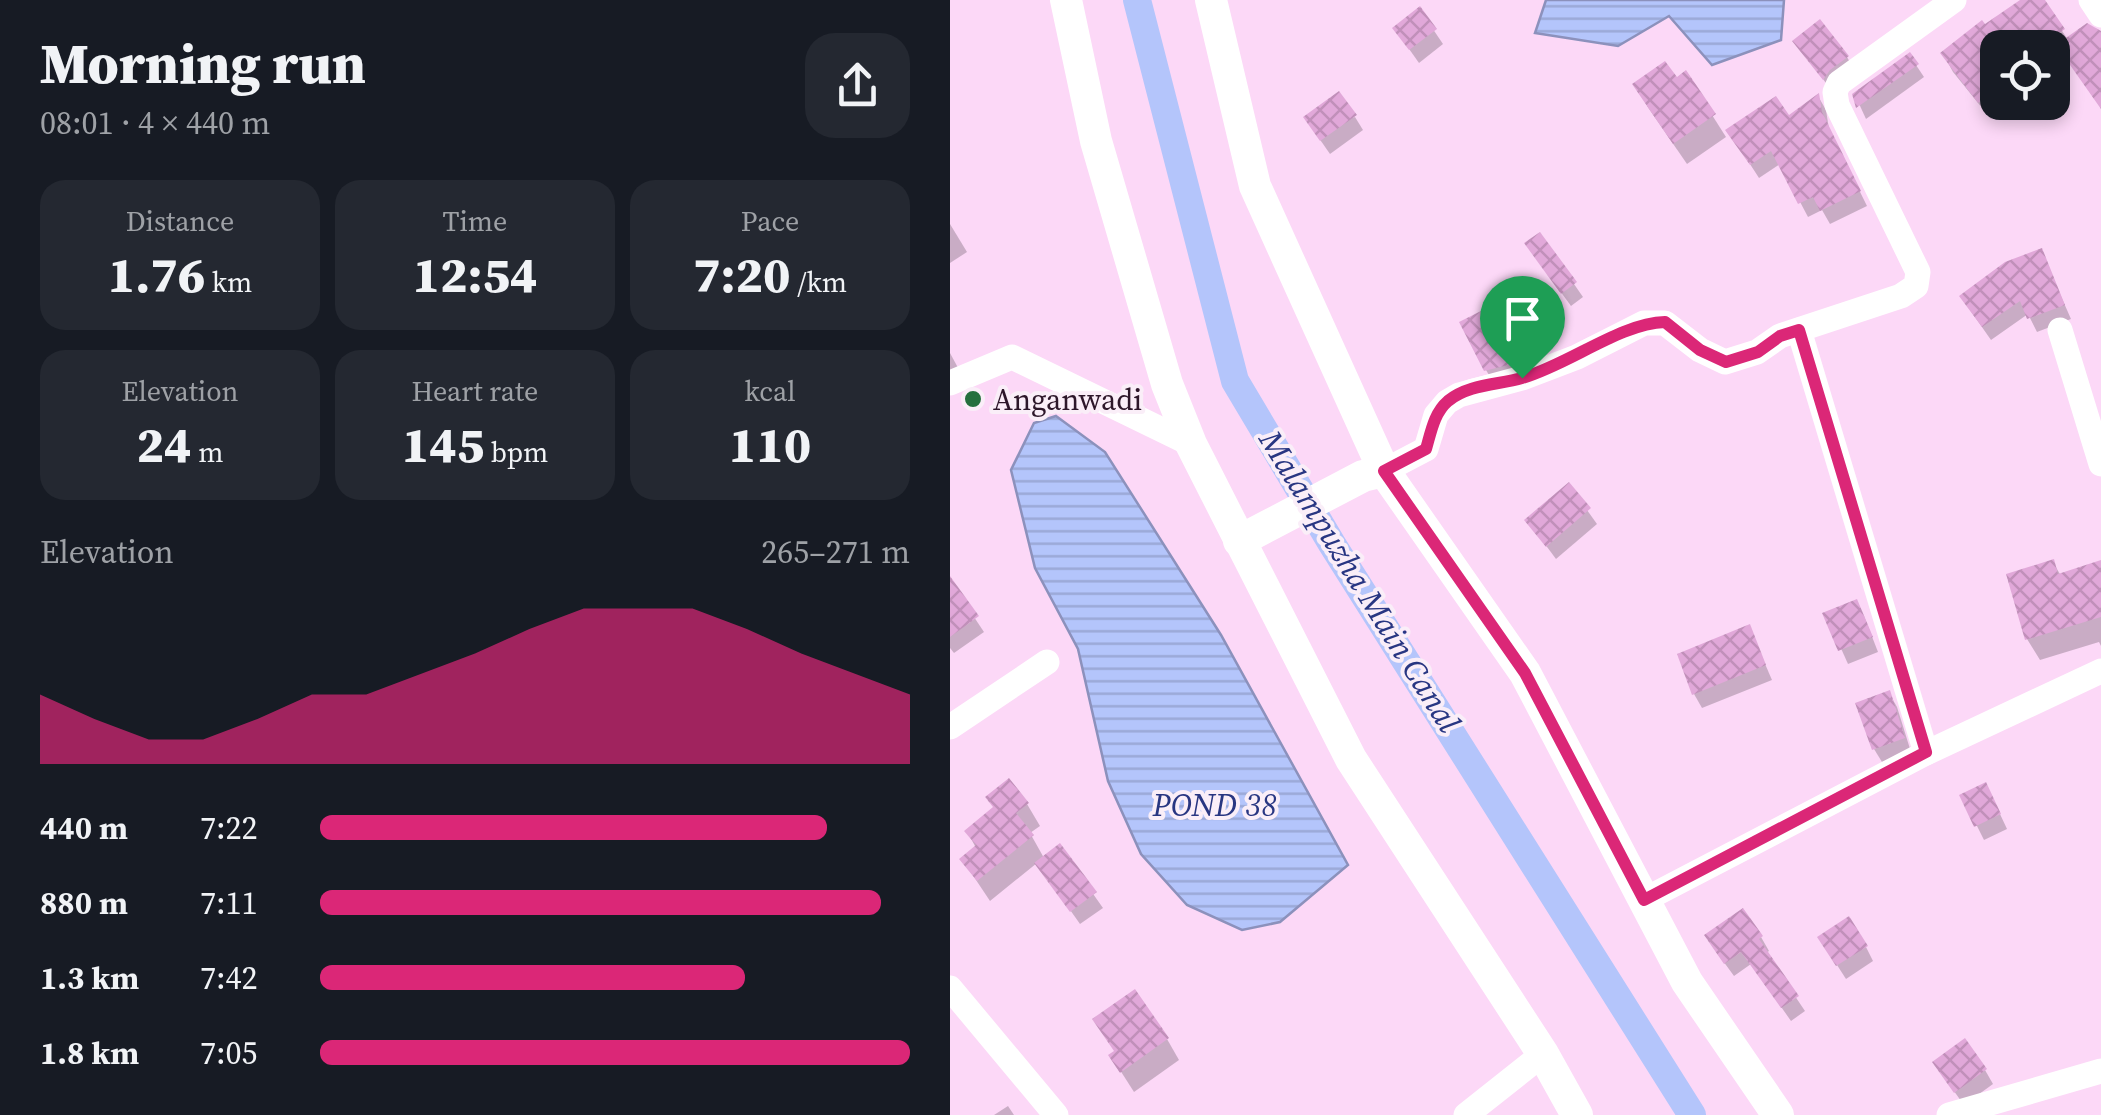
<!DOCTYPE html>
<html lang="en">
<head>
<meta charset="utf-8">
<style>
	:root { --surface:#171b24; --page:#242831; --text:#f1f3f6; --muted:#9ea1a6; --accent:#db2777 }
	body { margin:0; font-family:"Source Serif 4",serif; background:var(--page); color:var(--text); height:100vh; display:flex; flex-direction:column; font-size:38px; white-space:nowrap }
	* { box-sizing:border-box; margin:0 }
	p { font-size:32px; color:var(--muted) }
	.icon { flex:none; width:55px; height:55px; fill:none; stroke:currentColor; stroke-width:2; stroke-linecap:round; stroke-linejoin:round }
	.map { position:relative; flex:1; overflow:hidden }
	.side { display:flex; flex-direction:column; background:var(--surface); width:950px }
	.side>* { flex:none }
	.fabs { position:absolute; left:1030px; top:30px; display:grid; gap:20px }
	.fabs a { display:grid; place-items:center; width:90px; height:90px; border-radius:20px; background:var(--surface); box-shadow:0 5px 15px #0003; font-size:50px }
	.pin { position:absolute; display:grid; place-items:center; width:85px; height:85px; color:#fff; margin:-102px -42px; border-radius:50% 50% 50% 0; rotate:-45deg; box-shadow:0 0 10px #0007 }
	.pin .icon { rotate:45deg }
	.round { display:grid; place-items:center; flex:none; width:105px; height:105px; border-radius:30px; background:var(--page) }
	.summary { display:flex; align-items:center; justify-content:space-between; height:170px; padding:0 40px }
	h1 { font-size:55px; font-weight:800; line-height:75px }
	.metrics { display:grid; grid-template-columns:repeat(3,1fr); gap:15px; height:170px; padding:10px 40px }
	.metrics div { display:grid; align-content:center; border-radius:25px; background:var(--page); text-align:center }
	.metrics b { font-size:50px; font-weight:800 }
	.metrics small { font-size:28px; font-weight:400 }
	.metrics p { font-size:28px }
	.chart { height:280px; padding:20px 40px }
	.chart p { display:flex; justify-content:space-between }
	.chart svg { width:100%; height:180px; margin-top:10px; fill:var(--accent); opacity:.7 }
	ul { padding:0 40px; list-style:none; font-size:32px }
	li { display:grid; grid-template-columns:160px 120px 1fr; align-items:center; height:75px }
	li i { height:25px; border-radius:12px; background:var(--accent) }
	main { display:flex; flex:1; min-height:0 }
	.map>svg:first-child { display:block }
	.water { fill:url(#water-rules); stroke:#8c91bc; stroke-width:2.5 }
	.shadow { fill:#0003 }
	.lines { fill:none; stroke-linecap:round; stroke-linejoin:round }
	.canal { stroke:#b4c5fb; stroke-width:28 }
	.building { fill:url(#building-cross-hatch) }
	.minor { stroke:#fff; stroke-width:25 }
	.tertiary { stroke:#fff; stroke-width:32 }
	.route-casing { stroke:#fff; stroke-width:20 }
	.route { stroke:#db2777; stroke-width:12 }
	.poi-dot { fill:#25703e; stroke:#faeef8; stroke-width:4 }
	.labels { text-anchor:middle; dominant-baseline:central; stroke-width:8; stroke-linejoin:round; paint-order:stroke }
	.poi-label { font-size:30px; fill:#2d172a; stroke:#faeef8; text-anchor:start }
	.water-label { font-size:32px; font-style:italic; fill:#283682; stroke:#faeef8 }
</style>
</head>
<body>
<main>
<section class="side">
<div class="summary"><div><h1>Morning run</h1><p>08:01 · 4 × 440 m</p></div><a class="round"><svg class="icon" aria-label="share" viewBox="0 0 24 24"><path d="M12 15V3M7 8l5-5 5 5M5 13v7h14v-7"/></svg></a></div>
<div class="metrics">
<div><p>Distance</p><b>1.76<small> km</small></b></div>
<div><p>Time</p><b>12:54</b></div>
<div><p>Pace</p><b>7:20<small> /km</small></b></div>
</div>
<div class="metrics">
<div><p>Elevation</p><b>24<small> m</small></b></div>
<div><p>Heart rate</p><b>145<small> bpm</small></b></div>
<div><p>kcal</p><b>110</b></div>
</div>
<div class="chart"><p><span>Elevation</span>265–271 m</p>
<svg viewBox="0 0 160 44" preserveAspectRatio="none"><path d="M0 44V27L10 33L20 38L30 38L40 33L50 27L60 27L70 22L80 17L90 11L100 6L110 6L120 6L130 11L140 17L150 22L160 27V44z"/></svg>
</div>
<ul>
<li><b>440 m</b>7:22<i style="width:86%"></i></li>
<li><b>880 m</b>7:11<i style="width:95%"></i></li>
<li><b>1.3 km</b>7:42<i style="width:72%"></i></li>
<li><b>1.8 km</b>7:05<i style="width:100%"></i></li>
</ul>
</section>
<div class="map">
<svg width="1151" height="1115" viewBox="0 0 1151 1115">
	<defs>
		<pattern id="water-rules" width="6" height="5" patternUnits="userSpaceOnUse" patternTransform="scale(2.5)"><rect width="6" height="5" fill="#b4c5fb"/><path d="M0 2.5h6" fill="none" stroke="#9ba8d7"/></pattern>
		<pattern id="building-cross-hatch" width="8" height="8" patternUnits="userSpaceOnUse" patternTransform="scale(2.5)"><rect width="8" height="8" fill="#e1a8d9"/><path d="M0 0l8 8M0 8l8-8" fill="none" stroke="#c190ba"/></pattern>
	</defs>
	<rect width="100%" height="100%" fill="#fcd8f7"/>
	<g class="water">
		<polygon points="596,0 834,0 831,40 762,65 719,16 668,46 585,33"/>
		<polygon points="106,416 155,452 271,635 398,865 330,922 292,930 237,905 191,854 158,781 128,649 85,568 61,470 84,423"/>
	</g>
	<g class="shadow">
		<polygon points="1075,0 1092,0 1118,40 1151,33 1151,108 1114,55 1102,62 1102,48 1048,48 1048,102 1062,102 1041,119 1003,72 993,54"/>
		<polygon points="470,10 493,44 469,63 445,29"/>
		<polygon points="845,42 897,57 905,71 882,91"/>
		<polygon points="966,65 974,77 916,119 905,95"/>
		<polygon points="736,74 776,137 737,164 697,106"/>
		<polygon points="868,96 876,110 879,129 917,206 880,224 872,210 858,217 830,164 809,178 787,144 839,118"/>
		<polygon points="405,117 413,130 380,154 364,131"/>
		<polygon points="0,224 17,252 0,263"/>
		<polygon points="590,235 633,297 621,306 586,258"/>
		<polygon points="1091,251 1121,319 1087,332 1078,314 1041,340 1020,310"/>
		<polygon points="550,313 578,326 601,370 549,392 536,370"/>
		<polygon points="0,353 13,377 0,385"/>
		<polygon points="619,485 647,524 606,559 577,520"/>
		<polygon points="1103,562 1111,576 1151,562 1151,646 1149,642 1090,660 1077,639"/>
		<polygon points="0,581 34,632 4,653 0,648"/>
		<polygon points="876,615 914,616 928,652 898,664"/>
		<polygon points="799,627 822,680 752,708 744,694"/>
		<polygon points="939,693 947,707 961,752 932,762 924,749"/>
		<polygon points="1012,796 1043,799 1057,829 1034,840"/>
		<polygon points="77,804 90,826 80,833 94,858 110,847 153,908 130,924 87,863 40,901 12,859 26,848 17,831"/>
		<polygon points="811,937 819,951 816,953 855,1011 841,1021 801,964 784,976 765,950"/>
		<polygon points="916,947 923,961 896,979 878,951"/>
		<polygon points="217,1039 229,1060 184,1092 161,1056"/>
		<polygon points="1035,1070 1043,1084 1014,1105 993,1076"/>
		<polygon points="58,1106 64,1115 44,1115"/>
	</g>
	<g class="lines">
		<polyline class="canal" points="187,0 285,381 382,544 742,1115"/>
	</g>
	<g class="building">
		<polygon points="1070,0 1095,0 1115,29 1087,48 1048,48 1048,88 1028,103 990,53 1032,20 1035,24"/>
		<polygon points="470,6 487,29 459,50 442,28"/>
		<polygon points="870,19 899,56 880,70 873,80 842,41"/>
		<polygon points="1137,23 1151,31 1151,109 1106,45"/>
		<polygon points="960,52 969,64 906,108 902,94"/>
		<polygon points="715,61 727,77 736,70 766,114 723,144 682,84"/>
		<polygon points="389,91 407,115 370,141 353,117"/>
		<polygon points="869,93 872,112 911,191 870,211 863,197 848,204 821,151 800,165 775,130 826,96 839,115"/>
		<polygon points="590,232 627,282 611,294 574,243"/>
		<polygon points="1092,248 1115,305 1077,319 1070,301 1032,327 1009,296 1055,262"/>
		<polygon points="567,301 591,348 558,365 534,371 509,322 547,303 550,310"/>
		<polygon points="619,482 641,508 596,547 574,520"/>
		<polygon points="1104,559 1108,574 1151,560 1151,617 1075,640 1056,574"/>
		<polygon points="0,576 29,616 0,637"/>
		<polygon points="907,599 923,637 888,651 872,613"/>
		<polygon points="800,624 816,665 742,695 727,654"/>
		<polygon points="940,690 955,738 922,750 905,703"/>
		<polygon points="59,778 79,803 66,813 84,835 27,881 9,859 26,845 14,831 43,807 35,797"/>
		<polygon points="1036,782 1051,814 1024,827 1009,795"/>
		<polygon points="110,843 147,892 120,912 84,863"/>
		<polygon points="793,908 813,936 809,939 849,996 831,1008 791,952 774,964 754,935"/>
		<polygon points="899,916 918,946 886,966 867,937"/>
		<polygon points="185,989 219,1038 170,1073 158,1055 164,1051 142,1019"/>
		<polygon points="1015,1038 1037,1069 1004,1093 982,1062"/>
	</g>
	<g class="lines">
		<g class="minor">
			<polyline points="1141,0 1151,15"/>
			<polyline points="849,330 976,753"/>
			<polyline points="1110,330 1151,464"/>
			<polyline points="0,383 62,357 241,444"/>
			<polyline points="434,471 476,449 486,415 497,402 509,395 572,378 627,357 694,323 715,323 750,350 775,362 807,352 830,336 951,296 966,286 968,272 887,105 885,92 889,83 1004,0"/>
			<polyline points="0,727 97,662"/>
			<polyline points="694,900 976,753 1151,671"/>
			<polyline points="0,988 106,1115"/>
			<polyline points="516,1115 593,1054"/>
			<polyline points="999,1115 1151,1071"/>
		</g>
		<g class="tertiary">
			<polyline points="116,0 146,141 217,384 241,444 401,759 593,1054 627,1115"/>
			<polyline points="261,0 305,186 434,471 575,673 737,982 828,1115"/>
			<polyline points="289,541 413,476 434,471"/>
		</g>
	</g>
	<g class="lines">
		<g class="route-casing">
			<path id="route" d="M715,322l35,28 26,12 32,-10 22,-16 19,-6 127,422 -282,148 -119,-227 -141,-202 42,-22c5,-17 8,-36 22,-48 21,-17 50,-16 74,-23 46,-13 99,-55 143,-56z"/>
		</g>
		<use href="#route" class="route"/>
	</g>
	<circle class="poi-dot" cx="23" cy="399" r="10"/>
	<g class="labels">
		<g class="poi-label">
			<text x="43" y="399">Anganwadi</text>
		</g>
		<g class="water-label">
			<text transform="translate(410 581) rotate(58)">Malampuzha Main Canal</text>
			<text x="265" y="805">POND 38</text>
		</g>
	</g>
</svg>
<div class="fabs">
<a><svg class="icon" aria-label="locate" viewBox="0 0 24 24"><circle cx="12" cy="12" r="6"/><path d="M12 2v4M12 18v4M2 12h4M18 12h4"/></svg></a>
</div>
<div class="pin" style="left:572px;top:378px;background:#1e9e55"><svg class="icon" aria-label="arrive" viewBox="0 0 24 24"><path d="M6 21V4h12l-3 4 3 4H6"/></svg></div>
</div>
</main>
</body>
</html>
